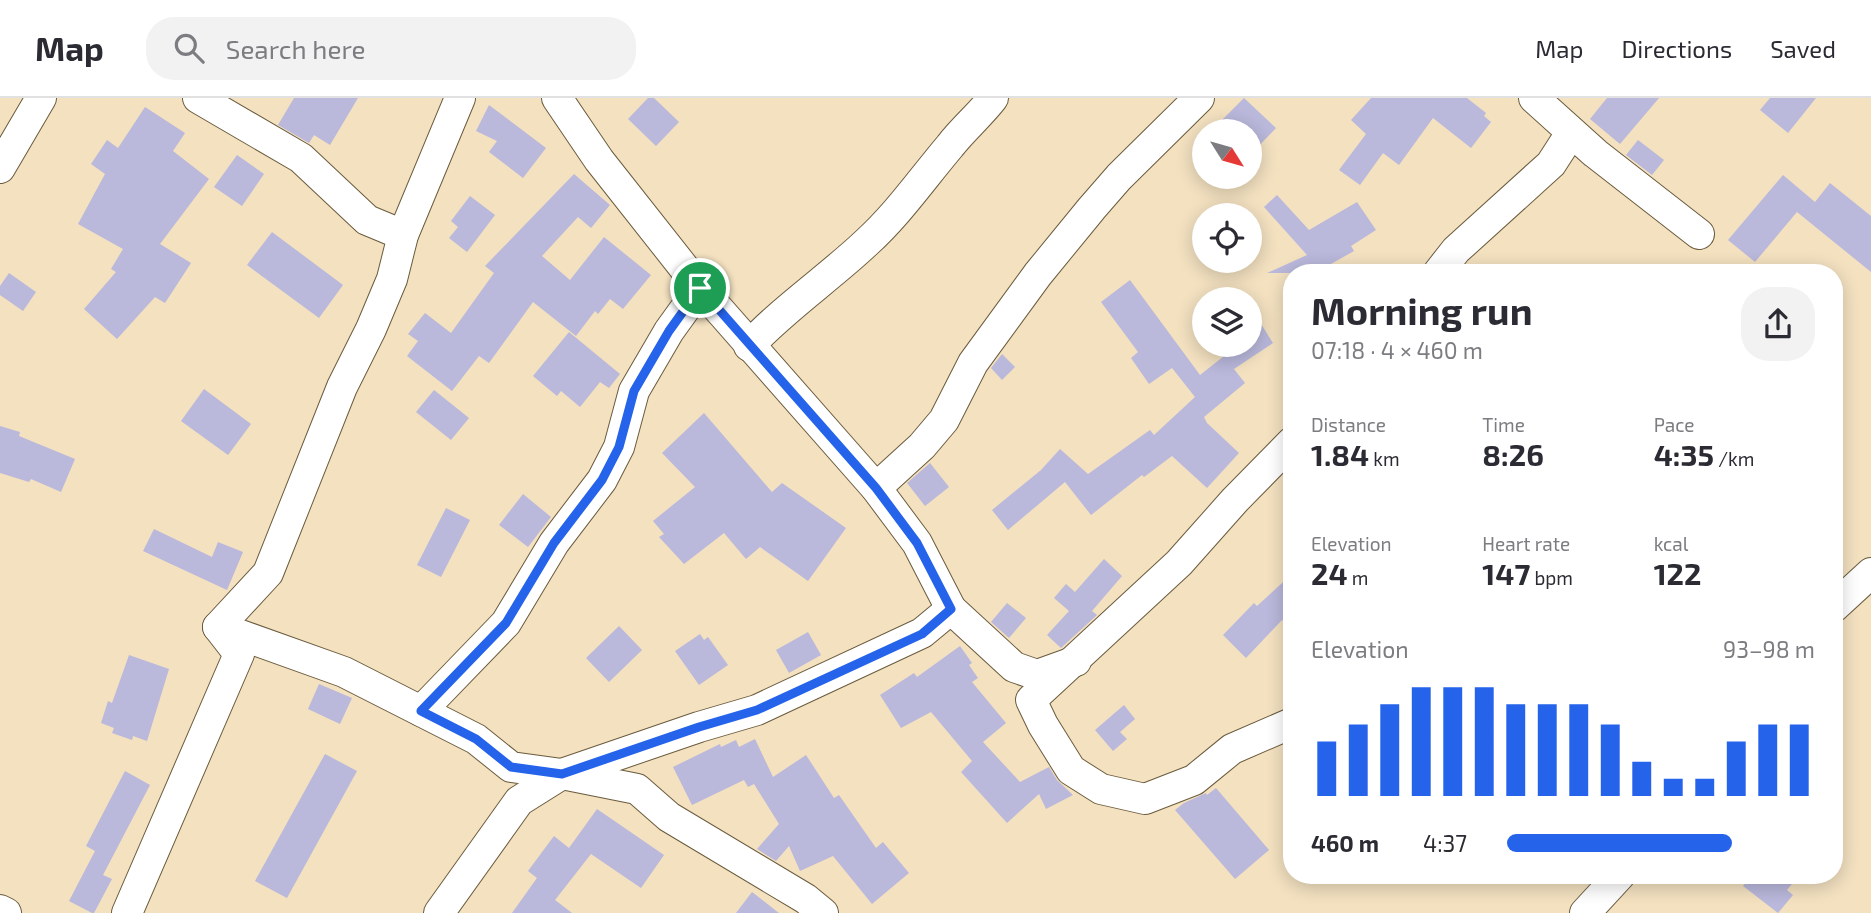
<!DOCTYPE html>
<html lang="en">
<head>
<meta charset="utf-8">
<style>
	:root { --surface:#fff; --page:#f2f2f3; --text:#2b2b33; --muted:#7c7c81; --line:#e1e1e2; --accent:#2563eb }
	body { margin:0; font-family:"Exo 2",sans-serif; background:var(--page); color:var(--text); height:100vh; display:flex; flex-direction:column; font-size:26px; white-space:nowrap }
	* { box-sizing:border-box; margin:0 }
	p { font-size:23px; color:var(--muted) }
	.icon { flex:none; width:38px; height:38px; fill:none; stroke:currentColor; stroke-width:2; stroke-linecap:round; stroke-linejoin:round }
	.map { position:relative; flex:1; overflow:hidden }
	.panel { position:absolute; left:1283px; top:166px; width:560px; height:620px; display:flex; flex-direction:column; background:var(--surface); border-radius:28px; box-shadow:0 4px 18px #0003 }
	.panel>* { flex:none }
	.needle { width:46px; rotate:127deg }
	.buttons { position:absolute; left:1192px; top:21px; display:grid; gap:14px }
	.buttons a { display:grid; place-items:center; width:70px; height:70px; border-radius:50%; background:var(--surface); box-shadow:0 4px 18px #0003; font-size:35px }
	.pin { position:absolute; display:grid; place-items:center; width:60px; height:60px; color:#fff; margin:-30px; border:4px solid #fff; border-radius:50%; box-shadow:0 2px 7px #0007 }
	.round { display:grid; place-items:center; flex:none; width:74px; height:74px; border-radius:28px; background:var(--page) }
	.overview { display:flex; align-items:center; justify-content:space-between; height:119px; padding:0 28px }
	h1 { font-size:38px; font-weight:700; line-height:52px }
	.stats { display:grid; grid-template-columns:repeat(3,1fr); gap:10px; height:119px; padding:7px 28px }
	.stats div { display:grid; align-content:center }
	.stats b { font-size:30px; font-weight:700 }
	.stats small { font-size:19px; font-weight:400 }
	.stats p { font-size:19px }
	.chart { height:196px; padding:14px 28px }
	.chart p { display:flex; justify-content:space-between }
	.chart svg { width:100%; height:126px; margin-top:7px; stroke:var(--accent); stroke-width:6 }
	ul { padding:0 28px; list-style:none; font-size:23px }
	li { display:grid; grid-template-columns:112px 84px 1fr; align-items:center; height:52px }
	li i { height:18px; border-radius:9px; background:var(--accent) }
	header { display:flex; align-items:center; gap:42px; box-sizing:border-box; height:98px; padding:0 35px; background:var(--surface); border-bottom:2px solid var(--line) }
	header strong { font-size:33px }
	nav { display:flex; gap:38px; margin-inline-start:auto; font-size:24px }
	.search { width:490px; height:63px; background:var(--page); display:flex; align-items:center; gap:18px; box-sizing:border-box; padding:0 24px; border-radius:28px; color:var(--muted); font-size:26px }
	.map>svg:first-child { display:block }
	.building { fill:#bab8db }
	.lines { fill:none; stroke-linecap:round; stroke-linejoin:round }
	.minor-casing { stroke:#6a5b3d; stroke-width:32 }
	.minor { stroke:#fff; stroke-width:30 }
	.route-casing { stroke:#fff; stroke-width:14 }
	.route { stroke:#2563eb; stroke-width:9 }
</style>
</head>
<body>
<header>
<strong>Map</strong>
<div class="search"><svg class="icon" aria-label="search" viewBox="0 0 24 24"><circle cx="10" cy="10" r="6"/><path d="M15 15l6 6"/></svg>Search here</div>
<nav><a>Map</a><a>Directions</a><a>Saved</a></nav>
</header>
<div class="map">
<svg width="1871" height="815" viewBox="0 0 1871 815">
	<rect width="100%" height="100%" fill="#f3e1c0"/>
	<g class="building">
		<polygon points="294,0 358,0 330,47 314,37 309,45 278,27"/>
		<polygon points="648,0 654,0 679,24 656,48 628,21"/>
		<polygon points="1244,0 1276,30 1250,57 1250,33 1228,33 1219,25"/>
		<polygon points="1371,0 1467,0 1486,15 1484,18 1491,24 1471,50 1433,20 1399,67 1383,55 1360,87 1339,72 1366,36 1351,22"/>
		<polygon points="1607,0 1659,0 1620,46 1590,21"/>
		<polygon points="1770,0 1816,0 1788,35 1760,12"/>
		<polygon points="489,7 546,50 523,80 489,54 497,43 476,33"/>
		<polygon points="145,9 185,35 173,53 209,81 160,146 191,165 165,205 155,199 117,241 84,211 116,174 111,171 123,151 78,126 105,76 91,66 107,42 118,50"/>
		<polygon points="1638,42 1664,62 1652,77 1626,57"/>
		<polygon points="237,57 264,76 242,108 214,89"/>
		<polygon points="574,76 610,107 591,130 578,119 542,158 570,182 604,139 651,177 623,211 610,201 598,216 595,213 576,238 533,204 489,265 479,258 452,293 407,258 418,243 408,236 425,215 451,235 494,175 485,168"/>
		<polygon points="1783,77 1815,104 1830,85 1871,118 1871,174 1797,114 1755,164 1728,142"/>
		<polygon points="1277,97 1309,132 1357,104 1376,132 1351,148 1354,153 1315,175 1267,175 1307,157 1264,109"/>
		<polygon points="470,98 495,117 467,154 449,140 458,129 451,123"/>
		<polygon points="272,134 343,187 319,220 247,167"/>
		<polygon points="9,175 36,194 23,213 0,197 0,188"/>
		<polygon points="1130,182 1200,277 1238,247 1250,247 1250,208 1273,245 1234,271 1245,285 1204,319 1207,325 1239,355 1207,390 1172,358 1144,379 1142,377 1091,417 1065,384 1008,432 992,412 1041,372 1060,351 1088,376 1150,332 1154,337 1195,299 1172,270 1149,286 1131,260 1138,254 1101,204"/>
		<polygon points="569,234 620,276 609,290 600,284 580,309 561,293 557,298 533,278"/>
		<polygon points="1002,256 1015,269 1002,282 991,270"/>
		<polygon points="204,291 251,326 228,357 181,323"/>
		<polygon points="434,292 469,320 451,342 416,314"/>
		<polygon points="704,315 772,394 782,385 846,430 808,483 760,449 746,461 724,435 684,466 659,439 664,436 653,423 695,389 662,355"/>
		<polygon points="0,328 20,334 19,338 75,361 61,394 31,381 29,384 0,375"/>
		<polygon points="930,365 949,389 925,408 907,385"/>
		<polygon points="523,396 551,419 528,449 499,427"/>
		<polygon points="446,410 470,422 441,479 417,467"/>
		<polygon points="154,431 212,459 218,444 243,454 227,492 143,453"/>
		<polygon points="1104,461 1122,478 1092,513 1097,517 1061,550 1047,537 1069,513 1054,500 1066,486 1075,494"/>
		<polygon points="1292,476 1292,532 1282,522 1246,560 1223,537 1254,505 1257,508"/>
		<polygon points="1007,505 1026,520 1009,540 991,524"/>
		<polygon points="619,528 642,552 609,584 586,560"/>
		<polygon points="808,534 821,557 789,575 776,552"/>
		<polygon points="700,536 704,542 708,539 728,567 699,587 675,553"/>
		<polygon points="960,548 972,565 969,567 978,580 972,584 1006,625 983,644 1020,684 1049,669 1057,682 1073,697 1046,711 1039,696 1007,725 961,674 972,663 931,614 901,630 880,597 914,575 917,579"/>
		<polygon points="129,557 169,571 147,643 133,638 132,642 112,635 114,630 101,625 108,603 112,605"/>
		<polygon points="319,586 352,600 340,626 308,611"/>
		<polygon points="1124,607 1135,621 1120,634 1127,641 1113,653 1095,632"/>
		<polygon points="755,641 773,679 806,657 834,700 839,697 876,750 883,744 909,775 872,806 833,758 800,773 789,748 776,763 757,751 779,726 754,686 748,689 744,682 692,707 673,669 720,646 721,649 736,642 739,649"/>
		<polygon points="325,656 357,673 287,800 255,783"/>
		<polygon points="125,673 150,687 103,777 112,781 94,815 92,815 69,803 95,753 86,748"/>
		<polygon points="1216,690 1269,752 1235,781 1175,712 1184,705 1206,695 1207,697"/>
		<polygon points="597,711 664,757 641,790 591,756 555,802 572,815 512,815 537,780 528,773 554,738 569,750"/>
		<polygon points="1752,777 1799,777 1787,792 1793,797 1778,815 1743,788"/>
		<polygon points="752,794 779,815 736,815"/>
	</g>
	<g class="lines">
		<g class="minor-casing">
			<g id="minor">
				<polyline points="198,0 301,60 367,122 403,137"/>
				<polyline points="557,0 599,62 700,190 876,390 917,445 951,511 1014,569 1037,577 1076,563"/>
				<polyline points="1534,0 1595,55 1699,136"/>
				<polyline points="0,70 41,0"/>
				<polyline points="1438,175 1456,152 1551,66 1571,35"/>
				<path d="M749,248c34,-37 80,-68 117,-103 32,-29 56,-64 84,-97 13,-17 30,-31 43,-48"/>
				<polyline points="1292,344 1235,402 1179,465 1031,602 1043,627 1071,672 1101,691 1145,701 1194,682 1232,651 1292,625"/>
				<polyline points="876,390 922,348 944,322 973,265 1038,176 1092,110 1119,79 1199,0"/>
				<polyline points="1834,509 1871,475"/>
				<polyline points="218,529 344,574 476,641 511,669 562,676 519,703 439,815"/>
				<polyline points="421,613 506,525 554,445 602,382 619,349 634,293 669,233 700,190"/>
				<polyline points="562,676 699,629 757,612 922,535 951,511"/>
				<polyline points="562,676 637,691 669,719 806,801 823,815"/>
				<polyline points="0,812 6,815"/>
				<polyline points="127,815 239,556 218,529 268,475 342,289 371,231 392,181 403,137 460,0"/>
				<polyline points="1585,815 1620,777"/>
			</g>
		</g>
		<use href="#minor" class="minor"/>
	</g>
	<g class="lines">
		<g class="route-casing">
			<polygon id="route" points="700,190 876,390 917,445 951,511 922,536 757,612 699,629 562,676 511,669 476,641 421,613 506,525 554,445 602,382 619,349 634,293 669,233"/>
		</g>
		<use href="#route" class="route"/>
	</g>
</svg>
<div class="buttons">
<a><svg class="needle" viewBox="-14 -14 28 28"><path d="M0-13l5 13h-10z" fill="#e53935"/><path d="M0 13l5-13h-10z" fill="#7c7c81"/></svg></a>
<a><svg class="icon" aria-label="locate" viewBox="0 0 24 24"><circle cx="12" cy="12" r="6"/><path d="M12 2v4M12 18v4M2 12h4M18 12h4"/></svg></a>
<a><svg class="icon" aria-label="layers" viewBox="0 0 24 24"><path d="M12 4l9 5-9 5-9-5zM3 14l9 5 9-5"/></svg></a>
</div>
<div class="pin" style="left:700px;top:190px;background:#1e9e55"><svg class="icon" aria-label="arrive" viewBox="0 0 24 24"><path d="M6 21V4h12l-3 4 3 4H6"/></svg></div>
<section class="panel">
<div class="overview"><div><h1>Morning run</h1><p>07:18 · 4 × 460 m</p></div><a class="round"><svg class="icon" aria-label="share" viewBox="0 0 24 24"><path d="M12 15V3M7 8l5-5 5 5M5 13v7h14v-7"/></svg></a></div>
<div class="stats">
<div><p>Distance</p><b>1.84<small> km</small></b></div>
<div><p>Time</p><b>8:26</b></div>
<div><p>Pace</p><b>4:35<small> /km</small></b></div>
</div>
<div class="stats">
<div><p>Elevation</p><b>24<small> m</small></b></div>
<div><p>Heart rate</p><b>147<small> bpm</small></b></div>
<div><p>kcal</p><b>122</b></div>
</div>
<div class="chart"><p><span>Elevation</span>93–98 m</p>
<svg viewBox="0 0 160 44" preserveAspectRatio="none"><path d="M5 44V25M15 44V19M25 44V12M35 44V6M45 44V6M55 44V6M65 44V12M75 44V12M85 44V12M95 44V19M105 44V32M115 44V38M125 44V38M135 44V25M145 44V19M155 44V19"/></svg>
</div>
<ul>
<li><b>460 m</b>4:37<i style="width:73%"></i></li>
</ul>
</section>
</div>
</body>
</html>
